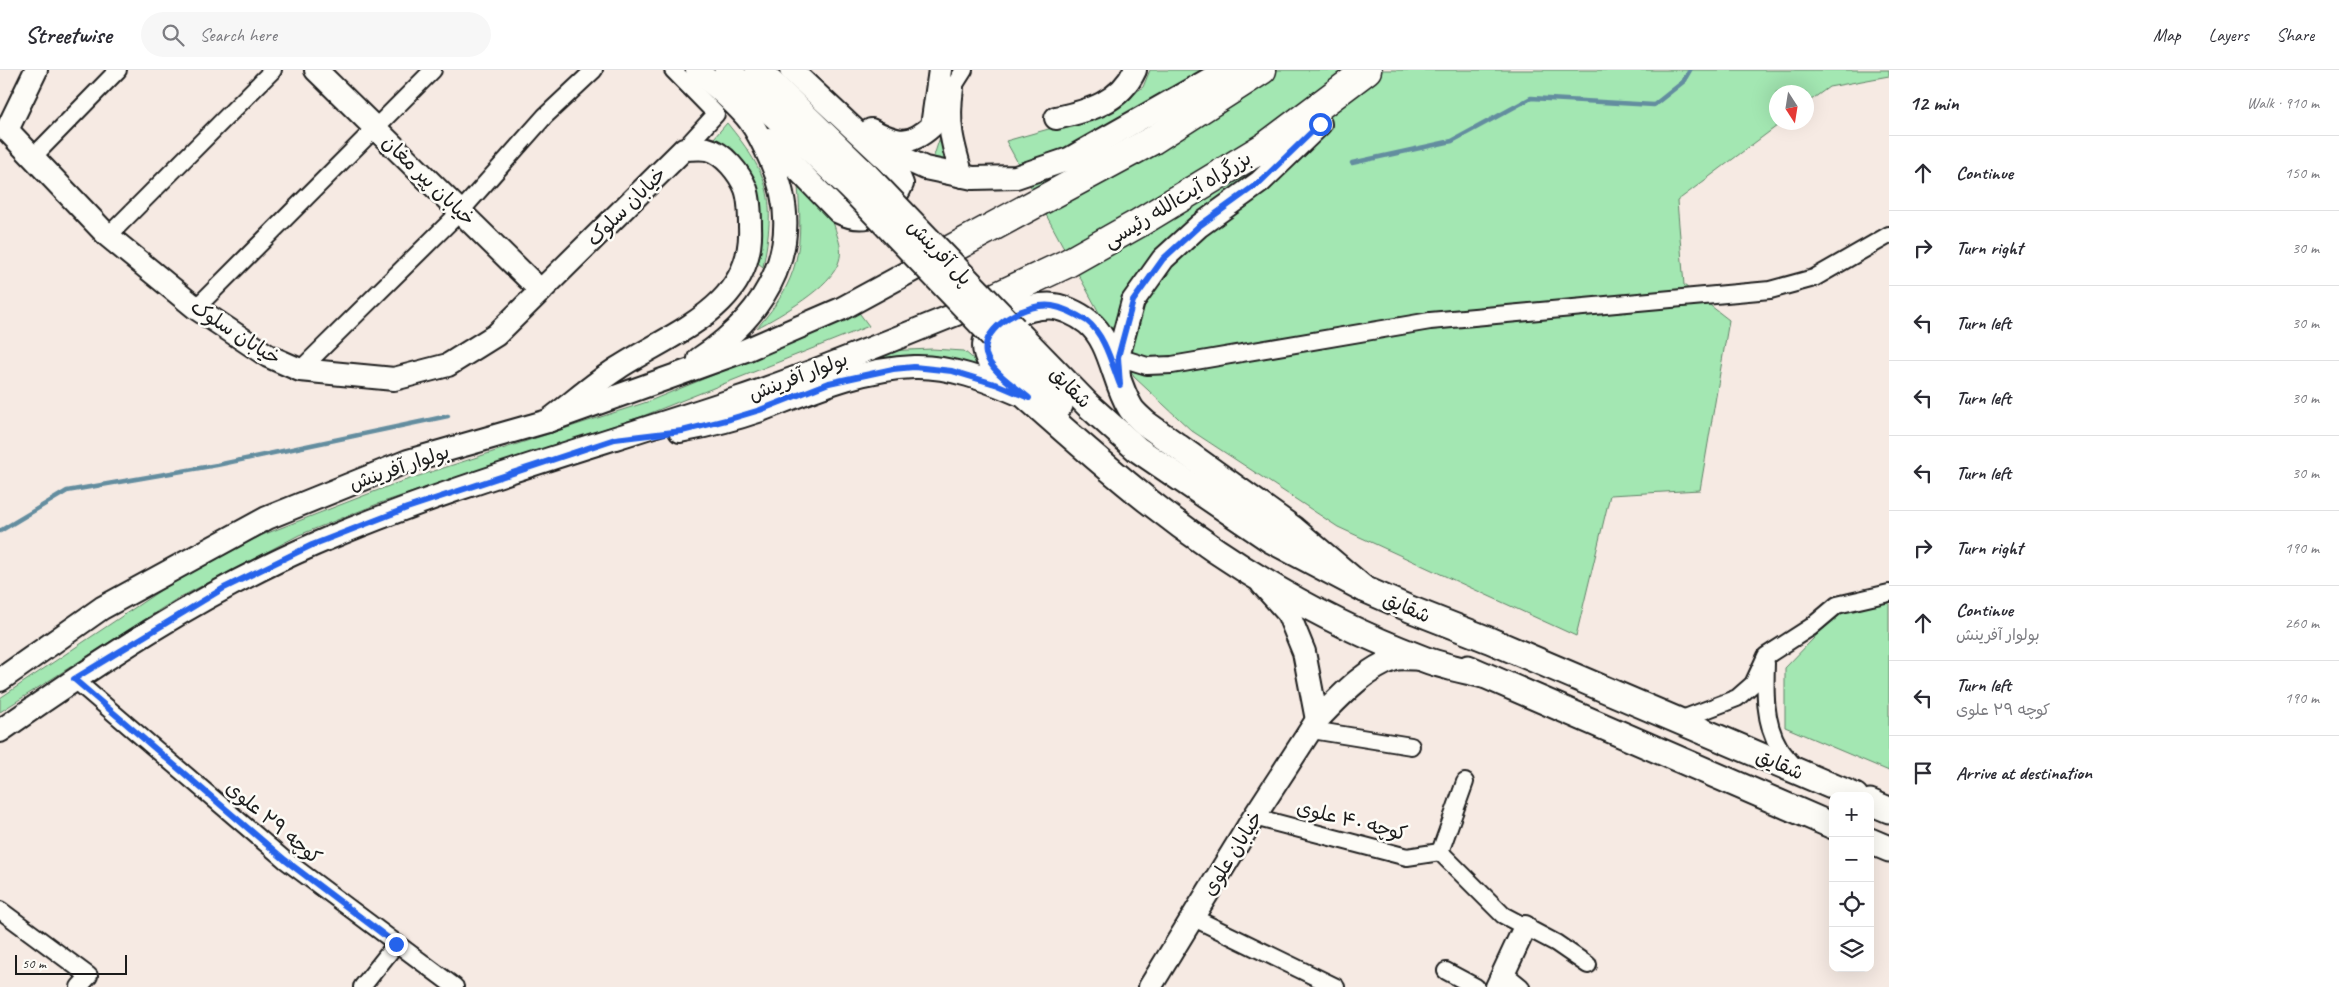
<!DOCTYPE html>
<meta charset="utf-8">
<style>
body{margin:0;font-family:Caveat,"Playpen Sans Arabic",sans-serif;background:#f7f7f7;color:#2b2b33}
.controls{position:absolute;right:15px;bottom:15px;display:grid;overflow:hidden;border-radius:10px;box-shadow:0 5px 20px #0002}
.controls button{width:45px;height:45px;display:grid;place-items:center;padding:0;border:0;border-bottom:1px solid #e1e1e2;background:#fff;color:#2b2b33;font:25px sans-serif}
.compass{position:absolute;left:1769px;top:15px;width:45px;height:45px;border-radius:50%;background:#fff;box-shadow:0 5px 20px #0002;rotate:168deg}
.scale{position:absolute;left:15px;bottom:12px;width:112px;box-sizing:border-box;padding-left:5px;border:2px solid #1c1c1c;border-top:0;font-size:14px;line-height:18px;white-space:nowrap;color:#1c1c1c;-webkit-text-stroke:4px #fdfcf7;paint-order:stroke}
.stop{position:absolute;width:15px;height:15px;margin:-11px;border:4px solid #2563eb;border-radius:50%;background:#fff}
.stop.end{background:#2563eb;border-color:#fff;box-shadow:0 1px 5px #0008}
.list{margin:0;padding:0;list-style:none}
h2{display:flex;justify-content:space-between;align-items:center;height:65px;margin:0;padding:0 20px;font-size:21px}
h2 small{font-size:16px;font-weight:400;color:#7c7c81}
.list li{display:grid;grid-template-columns:32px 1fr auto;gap:15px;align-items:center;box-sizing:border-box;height:75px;padding:0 20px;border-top:1px solid #e1e1e2}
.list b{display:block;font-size:19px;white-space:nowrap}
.list p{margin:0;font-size:16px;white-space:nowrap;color:#7c7c81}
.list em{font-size:16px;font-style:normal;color:#7c7c81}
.icon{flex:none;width:28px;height:28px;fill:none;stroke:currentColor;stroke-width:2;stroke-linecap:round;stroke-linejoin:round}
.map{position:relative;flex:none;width:1889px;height:917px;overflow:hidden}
header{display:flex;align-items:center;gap:30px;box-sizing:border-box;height:70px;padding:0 25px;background:#fff;border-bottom:1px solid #e1e1e2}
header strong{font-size:24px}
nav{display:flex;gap:28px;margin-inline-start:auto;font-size:18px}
.search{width:350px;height:45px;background:#f7f7f7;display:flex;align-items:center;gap:12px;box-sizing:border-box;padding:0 18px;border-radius:28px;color:#7c7c81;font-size:19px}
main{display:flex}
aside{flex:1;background:#fff}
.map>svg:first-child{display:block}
.green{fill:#a3e7b2;stroke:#608267}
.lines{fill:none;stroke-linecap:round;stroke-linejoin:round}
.stream{stroke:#648d9f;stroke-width:4.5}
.street-casing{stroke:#1c1c1c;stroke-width:20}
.secondary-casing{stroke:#1c1c1c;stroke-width:26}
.primary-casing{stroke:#1c1c1c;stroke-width:29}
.highway-casing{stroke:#1c1c1c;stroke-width:31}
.street{stroke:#fdfcf7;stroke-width:16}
.secondary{stroke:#fdfcf7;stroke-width:22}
.primary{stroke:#fdfcf7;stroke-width:25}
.highway{stroke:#fdfcf7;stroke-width:28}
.primary-bridge-casing{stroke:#1c1c1c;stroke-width:29;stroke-linecap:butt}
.primary-bridge{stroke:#fdfcf7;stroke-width:25}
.route{stroke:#2563eb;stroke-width:6}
.labels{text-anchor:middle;stroke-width:5;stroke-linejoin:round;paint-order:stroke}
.street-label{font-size:20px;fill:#1c1c1c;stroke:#fdfcf7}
</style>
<header>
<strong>Streetwise</strong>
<div class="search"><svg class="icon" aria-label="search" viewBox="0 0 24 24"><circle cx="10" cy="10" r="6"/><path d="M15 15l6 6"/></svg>Search here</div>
<nav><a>Map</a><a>Layers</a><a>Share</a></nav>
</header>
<main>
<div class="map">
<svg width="1889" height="917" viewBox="0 0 1889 917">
<rect width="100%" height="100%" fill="#f6eae3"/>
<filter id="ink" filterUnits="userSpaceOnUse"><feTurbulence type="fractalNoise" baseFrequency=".02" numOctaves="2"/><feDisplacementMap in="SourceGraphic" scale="10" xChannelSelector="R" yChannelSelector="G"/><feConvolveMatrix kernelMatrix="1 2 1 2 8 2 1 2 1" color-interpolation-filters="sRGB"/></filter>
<g filter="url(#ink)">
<g class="green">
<path d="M 1150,0 L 1889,0 L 1889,6 L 1829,17 L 1807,33 L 1806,22 L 1776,22 L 1776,52 L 1781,53 L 1677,131 L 1684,215 L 1729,250 L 1700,420 L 1610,425 L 1576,566 L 1338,457 L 1192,361 L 1134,307 L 1006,71 L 1109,42 L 1143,17 Z"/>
<path d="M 727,53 C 771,107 776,129 763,197 L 758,193 L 760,135 L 745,101 L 714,68 Z"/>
<path d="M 943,58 L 950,103 L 929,101 Z"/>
<path d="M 798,116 C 823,133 829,135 837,165 C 840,173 842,182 839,191 C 832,217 779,246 757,258 C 800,209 803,179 798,116 Z"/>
<path d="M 848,221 L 857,240 L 869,256 L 643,346 L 380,433 L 299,465 L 175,530 L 0,642 L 0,628 L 170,514 L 260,466 L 394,414 L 647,332 L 723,301 L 780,274 Z"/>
<path d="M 932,279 L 964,281 L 988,301 L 845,295 L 884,281 Z"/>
<path d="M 1889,532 L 1889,701 L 1785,657 L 1785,598 L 1840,541 Z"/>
</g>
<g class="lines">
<g class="stream">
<path d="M 1352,93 L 1452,71 L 1531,28 L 1654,35 L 1683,12 L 1690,0"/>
<path d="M 0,461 L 67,421 L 217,395 L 448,346"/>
</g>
<defs>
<g id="street">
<path d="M 673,0 L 716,44 L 684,79"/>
<path d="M 952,19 L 964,0"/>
<path d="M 33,87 L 118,0"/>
<path d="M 108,166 L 273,0"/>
<path d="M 196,238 L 433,0"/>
<path d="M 1118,287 L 1147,296 L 1172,295 L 1430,251 L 1770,220 L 1814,208 L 1889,165"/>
<path d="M 300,300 L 461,141 L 545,46 L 594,0"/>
<path d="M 1766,593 C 1765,620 1764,653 1779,677 C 1783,684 1790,691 1796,698"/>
<path d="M 74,609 L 285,790 L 455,917"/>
<path d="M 1677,651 L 1737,628 L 1753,614 L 1766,586 L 1811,557 L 1837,535 L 1889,523"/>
<path d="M 1312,660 L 1411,676"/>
<path d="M 1254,747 L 1407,787 L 1440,782"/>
<path d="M 1440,782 L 1503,845 L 1556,873 L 1588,895"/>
<path d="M 1440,782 L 1465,712"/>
<path d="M 0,840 L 89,906 L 79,917"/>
<path d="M 1192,847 L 1336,917"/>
<path d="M 1446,901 L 1476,917"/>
<path d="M 1505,904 L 1521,917"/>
<path d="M 362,917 L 396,874"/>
</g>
<g id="secondary">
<path d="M 36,0 L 7,60 L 108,166 L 196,238 L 268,286 L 300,300 L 394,309 L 448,295 L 496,265 L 684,79 C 691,79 700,78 707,79 C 724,83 740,104 746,119 C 750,130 750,145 750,157 C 754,237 673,262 618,298 C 593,314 571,334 548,351"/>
<path d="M 316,0 L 541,221"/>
<path d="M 697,0 C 714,16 735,32 749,50 C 758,62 765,77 771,91 C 808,173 769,242 699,289"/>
<path d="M 952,18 C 947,55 952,72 962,106"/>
<path d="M 1056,48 C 1088,41 1120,33 1135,0"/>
<path d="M 871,60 C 897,73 909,77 932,56 L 940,0"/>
<path d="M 768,69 L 839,142 C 867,156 890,142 902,114 L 897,102 L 889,92 L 791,0"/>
<path d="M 868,72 L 925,98 L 973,108 L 1016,107 L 1069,89 L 1226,0"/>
<path d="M 1119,309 L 1118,287 L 1133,231 L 1163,189 L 1199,156 L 1260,112 L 1320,54"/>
<path d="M 680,361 C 707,356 735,349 761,340 C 811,321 859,299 914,297 C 950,296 986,310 1019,324"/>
<path d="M 1262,514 L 1288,543 L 1304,582 L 1317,650 C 1340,627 1363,600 1395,589 C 1402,587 1414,589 1422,589"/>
<path d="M 0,610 L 102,538 L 267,448 L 408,391 L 548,351 L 746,280 L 841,239 L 933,189"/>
<path d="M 0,661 C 99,592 202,523 313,475 C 451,415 597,376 739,328 C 819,301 896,268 974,237"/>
<path d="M 1150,917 L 1254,747 L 1317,650"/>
<path d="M 1497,917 L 1525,857"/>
</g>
<g id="primary">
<path d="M 727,0 L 853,120"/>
<path d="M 758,0 L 867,106"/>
<path d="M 1014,259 L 1088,335 L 1137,379 L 1271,470 L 1364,519 L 1410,539 L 1489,570 L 1855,726"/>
<path d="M 998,271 L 1060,335"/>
<path d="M 1364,519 L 1293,459 L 1145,353 C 1140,348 1133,343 1130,337 C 1114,311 1112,271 1088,252 C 1078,244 1061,236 1049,236 C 1028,236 993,249 986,272 C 984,281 989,289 993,297 C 1044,342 1094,388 1147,430 C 1229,495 1323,551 1421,588 C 1441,596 1463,600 1483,605"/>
<path d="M 1468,598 L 1833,756"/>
<path d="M 1870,732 L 1889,740"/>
<path d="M 1870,771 L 1889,779"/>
</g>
<g id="highway">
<path d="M 933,189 L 1153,70 L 1262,0"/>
<path d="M 974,237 L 1066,194 L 1139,153 L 1266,76 L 1367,0"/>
</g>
</defs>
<use href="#street" class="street-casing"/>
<use href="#secondary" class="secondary-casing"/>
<use href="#primary" class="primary-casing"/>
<use href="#highway" class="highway-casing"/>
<use href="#street" class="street"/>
<use href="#secondary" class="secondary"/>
<use href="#primary" class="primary"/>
<use href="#highway" class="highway"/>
<defs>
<g id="primary-bridge">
<path d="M 867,106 L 1014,259"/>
<path d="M 853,120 L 998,271"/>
</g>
</defs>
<use href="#primary-bridge" class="primary-bridge-casing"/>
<use href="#primary-bridge" class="primary-bridge"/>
</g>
</g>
<g class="lines" filter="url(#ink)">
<path class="route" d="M 396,874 L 285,790 L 74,609 L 224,518 L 312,475 L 407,438 L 615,369 L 682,361 L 730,349 L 760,340 L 829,313 L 893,299 L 914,297 L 952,301 L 998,315 L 1029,328 C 1016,317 991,302 986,284 C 980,256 1029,232 1052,236 C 1064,238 1077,245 1087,251 C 1105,265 1112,295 1120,315 L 1118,287 L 1133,231 L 1163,189 L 1199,156 L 1260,112 L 1320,54"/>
</g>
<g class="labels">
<g class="street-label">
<text transform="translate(429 110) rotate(44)" y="7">خیابان پیر مغان</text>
<text transform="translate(1177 129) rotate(-31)" y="7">بزرگراه آیت‌الله رئیسی</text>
<text transform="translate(626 136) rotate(-45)" y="7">خیابان سلوک</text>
<text transform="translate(940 182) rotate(46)" y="7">پل آفرینش</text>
<text transform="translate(236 262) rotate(33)" y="7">خیابان سلوک</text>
<text transform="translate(798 306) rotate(-21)" y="7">بولوار آفرینش</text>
<text transform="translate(1071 317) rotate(45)" y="7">شقایق</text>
<text transform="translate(399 397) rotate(-19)" y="7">بولوار آفرینش</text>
<text transform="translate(1407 537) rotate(23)" y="7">شقایق</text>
<text transform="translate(1780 694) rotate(23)" y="7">شقایق</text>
<text transform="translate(1352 750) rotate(14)" y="7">کوچه ۴۰ علوی</text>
<text transform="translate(274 752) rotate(40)" y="7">کوچه ۲۹ علوی</text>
<text transform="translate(1232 783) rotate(-58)" y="7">خیابان علوی</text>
</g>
</g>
</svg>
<div class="controls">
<button>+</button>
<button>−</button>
<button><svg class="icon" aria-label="locate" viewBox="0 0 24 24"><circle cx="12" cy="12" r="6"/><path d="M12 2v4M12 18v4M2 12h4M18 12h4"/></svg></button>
<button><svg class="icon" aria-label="layers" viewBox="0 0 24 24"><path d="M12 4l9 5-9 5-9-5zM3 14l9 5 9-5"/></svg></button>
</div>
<svg class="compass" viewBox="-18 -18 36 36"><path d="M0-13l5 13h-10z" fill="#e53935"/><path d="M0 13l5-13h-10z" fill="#7c7c81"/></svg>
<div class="scale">50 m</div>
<div class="stop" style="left:1320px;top:54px"></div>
<div class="stop end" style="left:396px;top:874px"></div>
</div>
<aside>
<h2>12 min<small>Walk · 910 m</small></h2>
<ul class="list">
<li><svg class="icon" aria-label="ahead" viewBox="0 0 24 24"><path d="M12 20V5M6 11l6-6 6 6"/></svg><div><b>Continue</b></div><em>150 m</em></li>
<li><svg class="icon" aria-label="right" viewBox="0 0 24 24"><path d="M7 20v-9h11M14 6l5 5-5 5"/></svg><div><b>Turn right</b></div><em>30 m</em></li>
<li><svg class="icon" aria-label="left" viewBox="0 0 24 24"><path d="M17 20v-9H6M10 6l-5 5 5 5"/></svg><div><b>Turn left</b></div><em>30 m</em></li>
<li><svg class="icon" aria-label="left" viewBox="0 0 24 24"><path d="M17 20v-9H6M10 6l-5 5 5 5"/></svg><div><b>Turn left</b></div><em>30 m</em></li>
<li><svg class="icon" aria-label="left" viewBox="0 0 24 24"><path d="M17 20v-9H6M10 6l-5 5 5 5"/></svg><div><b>Turn left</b></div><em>30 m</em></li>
<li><svg class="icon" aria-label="right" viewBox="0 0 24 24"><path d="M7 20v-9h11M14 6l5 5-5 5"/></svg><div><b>Turn right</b></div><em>190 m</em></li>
<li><svg class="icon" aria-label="ahead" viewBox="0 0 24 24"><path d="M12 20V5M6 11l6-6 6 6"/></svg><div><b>Continue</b><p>بولوار آفرینش</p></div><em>260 m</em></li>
<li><svg class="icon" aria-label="left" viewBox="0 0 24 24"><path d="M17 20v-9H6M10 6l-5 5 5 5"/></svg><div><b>Turn left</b><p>کوچه ۲۹ علوی</p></div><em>190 m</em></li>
<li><svg class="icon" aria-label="arrive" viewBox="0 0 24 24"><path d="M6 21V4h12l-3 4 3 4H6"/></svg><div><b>Arrive at destination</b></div></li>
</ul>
</aside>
</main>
